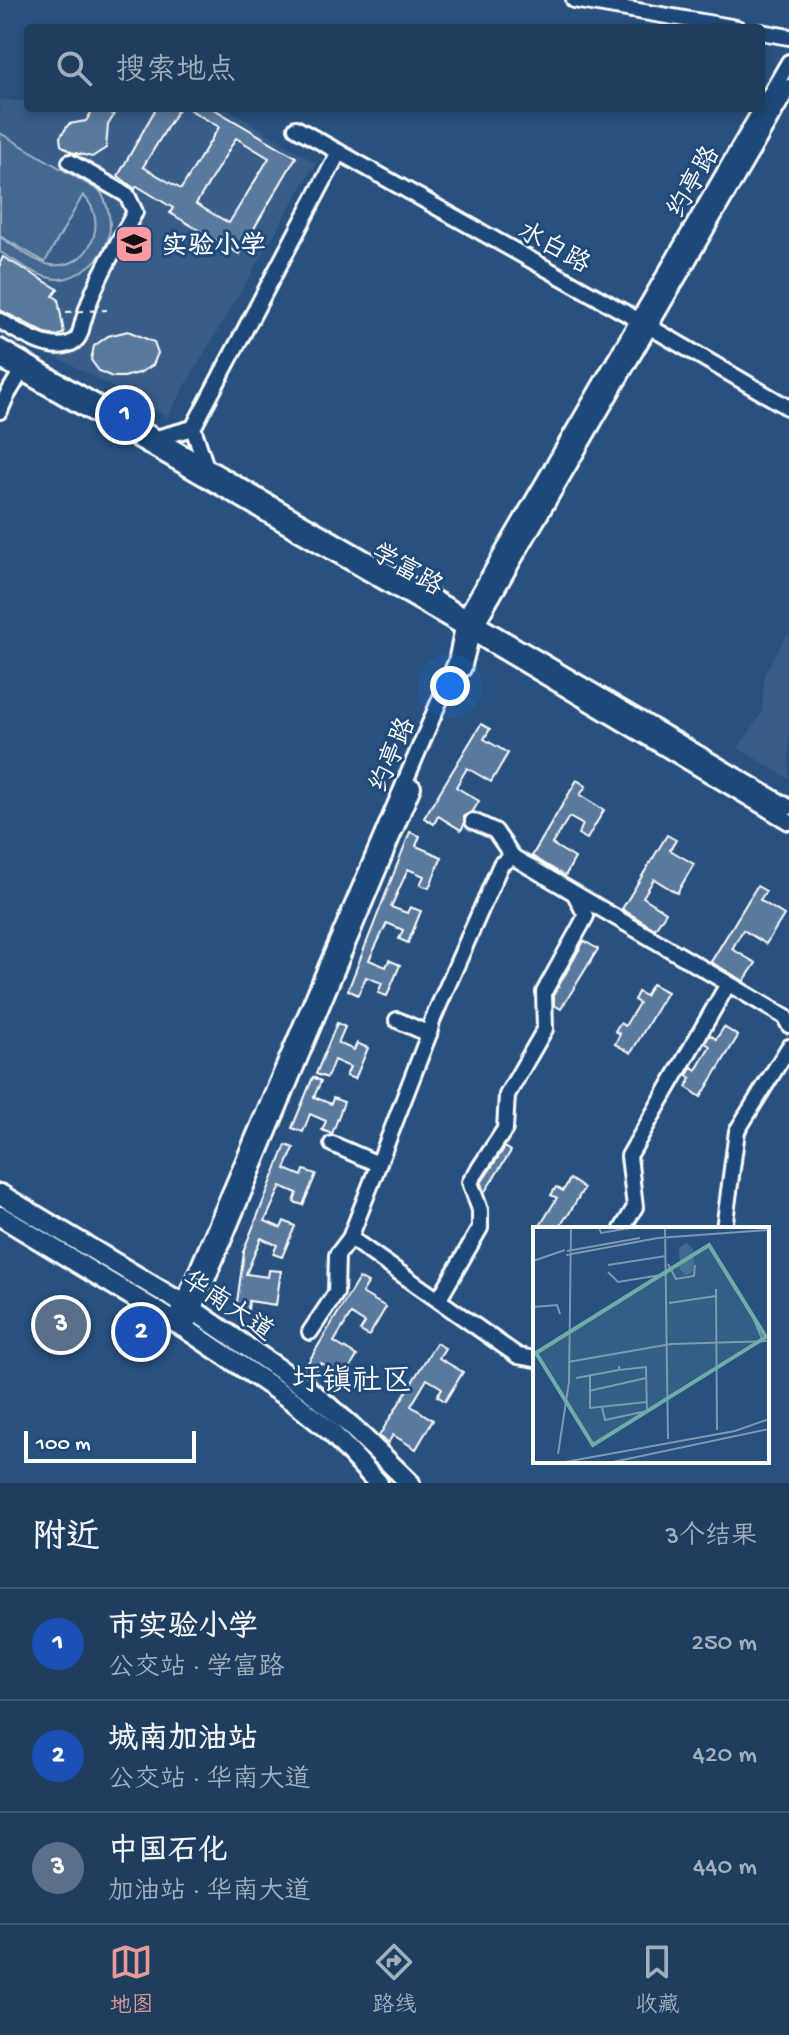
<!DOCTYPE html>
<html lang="zh">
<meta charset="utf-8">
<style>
body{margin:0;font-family:"Gochi Hand","LXGW WenKai TC",sans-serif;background:#2b4868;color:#f1f3f6}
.scale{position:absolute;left:24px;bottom:20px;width:172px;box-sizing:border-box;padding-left:8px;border:4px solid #fff;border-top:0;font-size:22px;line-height:28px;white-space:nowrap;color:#fff;-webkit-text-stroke:6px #1f4a7a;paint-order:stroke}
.you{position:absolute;left:450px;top:686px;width:28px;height:28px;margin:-20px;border:6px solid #fff;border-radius:50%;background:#1a73e8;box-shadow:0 0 0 12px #1a73e833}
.badge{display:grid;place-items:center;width:52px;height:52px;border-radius:50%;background:#e69b98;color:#fff;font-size:26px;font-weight:700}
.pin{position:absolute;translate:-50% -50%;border:4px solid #fff;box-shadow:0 2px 8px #0006}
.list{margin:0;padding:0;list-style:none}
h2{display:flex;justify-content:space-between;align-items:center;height:104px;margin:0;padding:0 32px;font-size:34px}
h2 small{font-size:26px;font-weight:400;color:#a1aebd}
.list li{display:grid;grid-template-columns:52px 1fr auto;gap:24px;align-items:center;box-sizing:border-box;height:112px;padding:0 32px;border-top:2px solid #3c5674}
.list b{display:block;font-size:30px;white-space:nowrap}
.list p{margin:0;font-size:26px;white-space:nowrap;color:#a1aebd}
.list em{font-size:26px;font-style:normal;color:#a1aebd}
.icon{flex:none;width:44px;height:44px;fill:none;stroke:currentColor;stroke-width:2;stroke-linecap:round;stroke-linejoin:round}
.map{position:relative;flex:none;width:789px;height:1483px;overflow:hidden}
.search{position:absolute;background:#1e3d5f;box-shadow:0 4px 12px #0003;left:24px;right:24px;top:24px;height:88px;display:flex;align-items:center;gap:20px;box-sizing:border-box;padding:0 28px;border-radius:8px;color:#a1aebd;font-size:30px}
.sheet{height:440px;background:#1e3d5f}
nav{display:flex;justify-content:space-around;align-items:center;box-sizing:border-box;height:112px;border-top:2px solid #3c5674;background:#1e3d5f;font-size:22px;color:#a1aebd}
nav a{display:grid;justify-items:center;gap:4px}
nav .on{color:#e69b98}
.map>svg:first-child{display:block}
.built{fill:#375d88}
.green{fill:#446890;stroke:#a2b4c8;stroke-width:2}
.building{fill:#5a7a9d;stroke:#fff;stroke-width:2;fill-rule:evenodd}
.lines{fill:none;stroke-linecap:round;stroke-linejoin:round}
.minor-casing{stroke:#fff;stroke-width:20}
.major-casing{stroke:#fff;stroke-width:24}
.minor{stroke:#1f4a7a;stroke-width:14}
.major{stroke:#1f4a7a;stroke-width:18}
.path-bridge{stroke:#fff;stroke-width:2;stroke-dasharray:6 6;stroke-linecap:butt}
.labels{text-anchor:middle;stroke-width:6;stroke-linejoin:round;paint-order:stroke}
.street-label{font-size:26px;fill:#fff;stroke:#1f4a7a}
.poi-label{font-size:26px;font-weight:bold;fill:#fff;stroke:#1f4a7a;text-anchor:start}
.quarter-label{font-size:30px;fill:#fff;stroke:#1f4a7a}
.inset-road{fill:none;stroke:#7e97b2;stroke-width:2}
.view{fill:#6fada8;fill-opacity:0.15;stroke:#6fada8;stroke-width:4}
.inset-edge{fill:none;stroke:#fff;stroke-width:4}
</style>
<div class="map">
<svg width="789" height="1483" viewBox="0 0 789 1483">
<rect width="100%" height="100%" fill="#28517f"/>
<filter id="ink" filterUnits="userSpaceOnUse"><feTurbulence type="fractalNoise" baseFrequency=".0125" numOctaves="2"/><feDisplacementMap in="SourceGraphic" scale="16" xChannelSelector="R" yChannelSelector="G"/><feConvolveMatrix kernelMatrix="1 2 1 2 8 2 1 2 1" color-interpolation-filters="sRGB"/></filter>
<g filter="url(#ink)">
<g class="built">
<path d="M 0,99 L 28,102 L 28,108 L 226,108 L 316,163 L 167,417 L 0,326 Z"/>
<path d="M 789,631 L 789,779 L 738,748 L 762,713 L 764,674 Z"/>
</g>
<path class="green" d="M 0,133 L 101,192 C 116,221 113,251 85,269 C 76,275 67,280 56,279 C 36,277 17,262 0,252 L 0,237 C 13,245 36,263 51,265 C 90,270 110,221 83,195 L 45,262 L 0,236 Z"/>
<g class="building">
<path d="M 94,108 L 102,108 L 114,115 L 108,125 L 106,148 L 92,157 L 71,152 L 61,145 L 60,137 L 69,124 L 86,121 Z"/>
<path d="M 156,108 L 179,108 L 143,167 L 181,189 L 219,127 L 187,108 L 212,108 L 296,157 L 239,254 L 170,213 L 173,208 L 137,186 L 135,189 L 118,176 ZM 236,138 L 269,158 L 229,223 L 196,204 Z"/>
<path d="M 3,257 L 58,289 L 53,296 L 58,299 L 64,333 L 58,336 L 45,333 L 0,310 L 0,263 Z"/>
<path d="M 128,331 L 154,342 L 158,353 L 153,365 L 139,373 L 124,377 L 112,377 L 99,371 L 91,360 L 94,346 L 108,336 Z"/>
<path d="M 481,724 L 490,729 L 484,739 L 508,753 L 491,782 L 467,768 L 456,787 L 479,801 L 473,811 L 464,816 L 464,825 L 461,830 L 438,816 L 434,824 L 424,818 Z"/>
<path d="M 577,780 L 586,786 L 580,795 L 604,810 L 587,839 L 578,834 L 583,825 L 569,817 L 552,844 L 575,858 L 565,876 L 532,856 Z"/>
<path d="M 410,832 L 420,836 L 416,846 L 442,857 L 429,888 L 420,885 L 424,876 L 408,869 L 391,907 L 407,913 L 410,907 L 421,911 L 408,943 L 399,939 L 403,930 L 387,923 L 369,960 L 386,967 L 389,960 L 400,965 L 387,996 L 378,993 L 382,983 L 366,977 L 358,995 L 348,990 Z"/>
<path d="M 667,835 L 676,840 L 670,850 L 694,864 L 677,893 L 654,879 L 643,897 L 666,912 L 655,929 L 622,909 Z"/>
<path d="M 757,886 L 766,891 L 760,900 L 784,915 L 766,944 L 743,930 L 732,949 L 756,963 L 744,981 L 711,962 Z"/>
<path d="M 584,941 L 598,949 L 561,1009 L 554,1005 L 554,994 Z"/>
<path d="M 652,984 L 667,992 L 631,1053 L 615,1044 L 620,1034 L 615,1031 L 620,1023 L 625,1026 L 639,1003 L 634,1000 L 638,992 L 645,996 Z"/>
<path d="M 337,1023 L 345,1027 L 338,1043 L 354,1050 L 357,1043 L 368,1048 L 355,1079 L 346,1076 L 350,1067 L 334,1060 L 327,1078 L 316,1074 Z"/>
<path d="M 724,1027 L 738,1036 L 701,1097 L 686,1087 L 691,1078 L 687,1075 L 692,1067 L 696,1070 L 710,1046 L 705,1043 L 710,1035 L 716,1039 Z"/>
<path d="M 313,1077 L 321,1081 L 314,1097 L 331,1104 L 333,1098 L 344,1102 L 332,1134 L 322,1130 L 326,1121 L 310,1114 L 303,1132 L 292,1128 Z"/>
<path d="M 286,1145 L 294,1148 L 285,1169 L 302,1176 L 304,1170 L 316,1174 L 303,1205 L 294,1202 L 297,1193 L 281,1186 L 265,1221 L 281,1228 L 284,1221 L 295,1226 L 282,1257 L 273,1254 L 277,1245 L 261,1238 L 246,1274 L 268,1277 L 269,1270 L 281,1271 L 276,1305 L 249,1301 L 248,1310 L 236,1309 L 244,1252 L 243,1252 Z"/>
<path d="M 505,1147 L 511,1151 L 484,1193 L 481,1183 Z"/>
<path d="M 570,1179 L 584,1188 L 567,1217 L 566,1217 L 558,1229 L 538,1229 L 557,1198 L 551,1195 L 556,1187 L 563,1191 Z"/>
<path d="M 359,1278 L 368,1283 L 362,1293 L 386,1307 L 369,1336 L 360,1331 L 365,1323 L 351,1314 L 334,1342 L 357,1356 L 340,1385 L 331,1380 L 336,1372 L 321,1363 L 313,1378 L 303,1371 Z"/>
<path d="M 436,1343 L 445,1348 L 439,1358 L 463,1372 L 445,1401 L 437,1396 L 442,1388 L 427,1379 L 411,1406 L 433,1420 L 416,1449 L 393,1435 L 388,1443 L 379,1436 Z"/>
</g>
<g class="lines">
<defs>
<g id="minor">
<path d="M 574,0 L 737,28"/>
<path d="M 761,32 L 789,37"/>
<path d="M 296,128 L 638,320 L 789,408"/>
<path d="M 0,321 C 18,331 47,352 69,344 C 82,339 80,330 84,319 C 94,281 117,246 135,212 L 127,195 L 70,162"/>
<path d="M 0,347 L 477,623 L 789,807"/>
<path d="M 0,360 L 462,627 L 789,822"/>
<path d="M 0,411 L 6,397 L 21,372"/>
<path d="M 156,438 L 193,428"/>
<path d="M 206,467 L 193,428 L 339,152"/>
<path d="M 463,669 L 472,633 L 477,623 L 789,87"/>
<path d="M 473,821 L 495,831 L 513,857"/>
<path d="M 397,1020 L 429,1034 L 432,1021 L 501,864 L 513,857 L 785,1017 L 789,1025"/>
<path d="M 332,1144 L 378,1164"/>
<path d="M 622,1229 L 635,1207 L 629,1156 L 728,984"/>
<path d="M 724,1229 L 737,1131 L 789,1047"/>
<path d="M 350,1238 L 518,1356 L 535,1359"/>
<path d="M 439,1299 L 480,1228 L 480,1210 L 470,1182 L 505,1129 L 507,1095 L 545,1029 L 544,992 L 586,916 L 575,894"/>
<path d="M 191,1318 L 413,787"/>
<path d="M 175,1322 L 456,662 L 465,617 L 789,62"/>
<path d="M 310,1332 L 336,1293 L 337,1255 L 350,1238 L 429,1034"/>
</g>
<g id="major">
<path d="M 0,1194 L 195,1311 L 308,1389 L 349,1424 L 410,1483"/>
<path d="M 0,1216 L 186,1329 L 294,1402 L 331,1432 L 378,1483"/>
</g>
</defs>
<use href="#minor" class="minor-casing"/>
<use href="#major" class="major-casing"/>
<use href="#minor" class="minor"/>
<use href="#major" class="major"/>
<path class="path-bridge" d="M 66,312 L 107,310"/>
</g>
</g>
<defs>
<symbol id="school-square" viewBox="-11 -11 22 22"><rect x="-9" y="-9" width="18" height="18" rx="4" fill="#ff9aa2" stroke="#1f4a7a"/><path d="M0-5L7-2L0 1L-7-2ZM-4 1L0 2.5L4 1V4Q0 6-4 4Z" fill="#111"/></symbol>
</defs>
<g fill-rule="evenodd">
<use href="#school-square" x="112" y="222" width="44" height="44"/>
</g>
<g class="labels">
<g class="street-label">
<text transform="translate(692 181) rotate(-60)" y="9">约亭路</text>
<text transform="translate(555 246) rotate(29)" y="9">水白路</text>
<text transform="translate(408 568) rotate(30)" y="9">学富路</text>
<text transform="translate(391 754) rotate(-67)" y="9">约亭路</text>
<text transform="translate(229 1304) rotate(34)" y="9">华南大道</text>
</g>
<g class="poi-label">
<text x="162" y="253">实验小学</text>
</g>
<g class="quarter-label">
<text x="352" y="1389">圩镇社区</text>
</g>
</g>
<g transform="translate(533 1227)">
<rect width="236" height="236" fill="#28517f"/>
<path d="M 153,16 L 160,22 L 161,44 L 153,48 L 147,43 L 146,21 Z" fill="#446890"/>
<path class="inset-road" d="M 66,1 L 68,6 L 97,1M 132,1 L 135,212M 34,24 L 107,11M 33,28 L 125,11 L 236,3M 0,34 L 32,23M 135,37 L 143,52 L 161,49 L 162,38M 75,38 L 133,29M 75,45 L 85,55 L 134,47M 183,62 L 184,203M 136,76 L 183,69M 0,80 L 24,78 L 27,87M 216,81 L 230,114M 35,135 L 138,117 L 236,114M 57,149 L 57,181 L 114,175M 43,151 L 86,143M 56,164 L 113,151M 69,180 L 72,193 L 114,184 L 113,140 L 86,143 L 86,139M 25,227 L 36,155 L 38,1M 32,235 L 202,204 L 236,192M 80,235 L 236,202"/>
<path class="view" d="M 176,18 L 233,110 L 60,218 L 3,126 Z"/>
<rect width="236" height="236" class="inset-edge"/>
</g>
</svg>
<div class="scale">100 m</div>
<div class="you"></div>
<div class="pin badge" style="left:125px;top:415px;background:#1a4fb4">1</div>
<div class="pin badge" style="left:141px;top:1332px;background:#1a4fb4">2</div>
<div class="pin badge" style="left:61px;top:1325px;background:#5c6f8a">3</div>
<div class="search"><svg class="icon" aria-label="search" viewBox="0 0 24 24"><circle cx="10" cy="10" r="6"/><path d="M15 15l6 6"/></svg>搜索地点</div>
</div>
<section class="sheet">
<h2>附近<small>3个结果</small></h2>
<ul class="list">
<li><span class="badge" style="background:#1a4fb4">1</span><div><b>市实验小学</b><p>公交站 · 学富路</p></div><em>250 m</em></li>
<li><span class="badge" style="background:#1a4fb4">2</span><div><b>城南加油站</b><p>公交站 · 华南大道</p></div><em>420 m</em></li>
<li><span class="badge" style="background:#5c6f8a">3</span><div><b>中国石化</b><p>加油站 · 华南大道</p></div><em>440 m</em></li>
</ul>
</section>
<nav>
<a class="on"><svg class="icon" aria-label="map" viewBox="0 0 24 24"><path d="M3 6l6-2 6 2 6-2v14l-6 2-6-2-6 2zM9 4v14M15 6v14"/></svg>地图</a>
<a><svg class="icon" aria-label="directions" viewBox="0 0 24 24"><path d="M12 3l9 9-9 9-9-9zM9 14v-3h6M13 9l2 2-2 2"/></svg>路线</a>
<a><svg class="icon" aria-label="saved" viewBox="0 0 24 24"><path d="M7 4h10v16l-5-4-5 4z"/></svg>收藏</a>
</nav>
